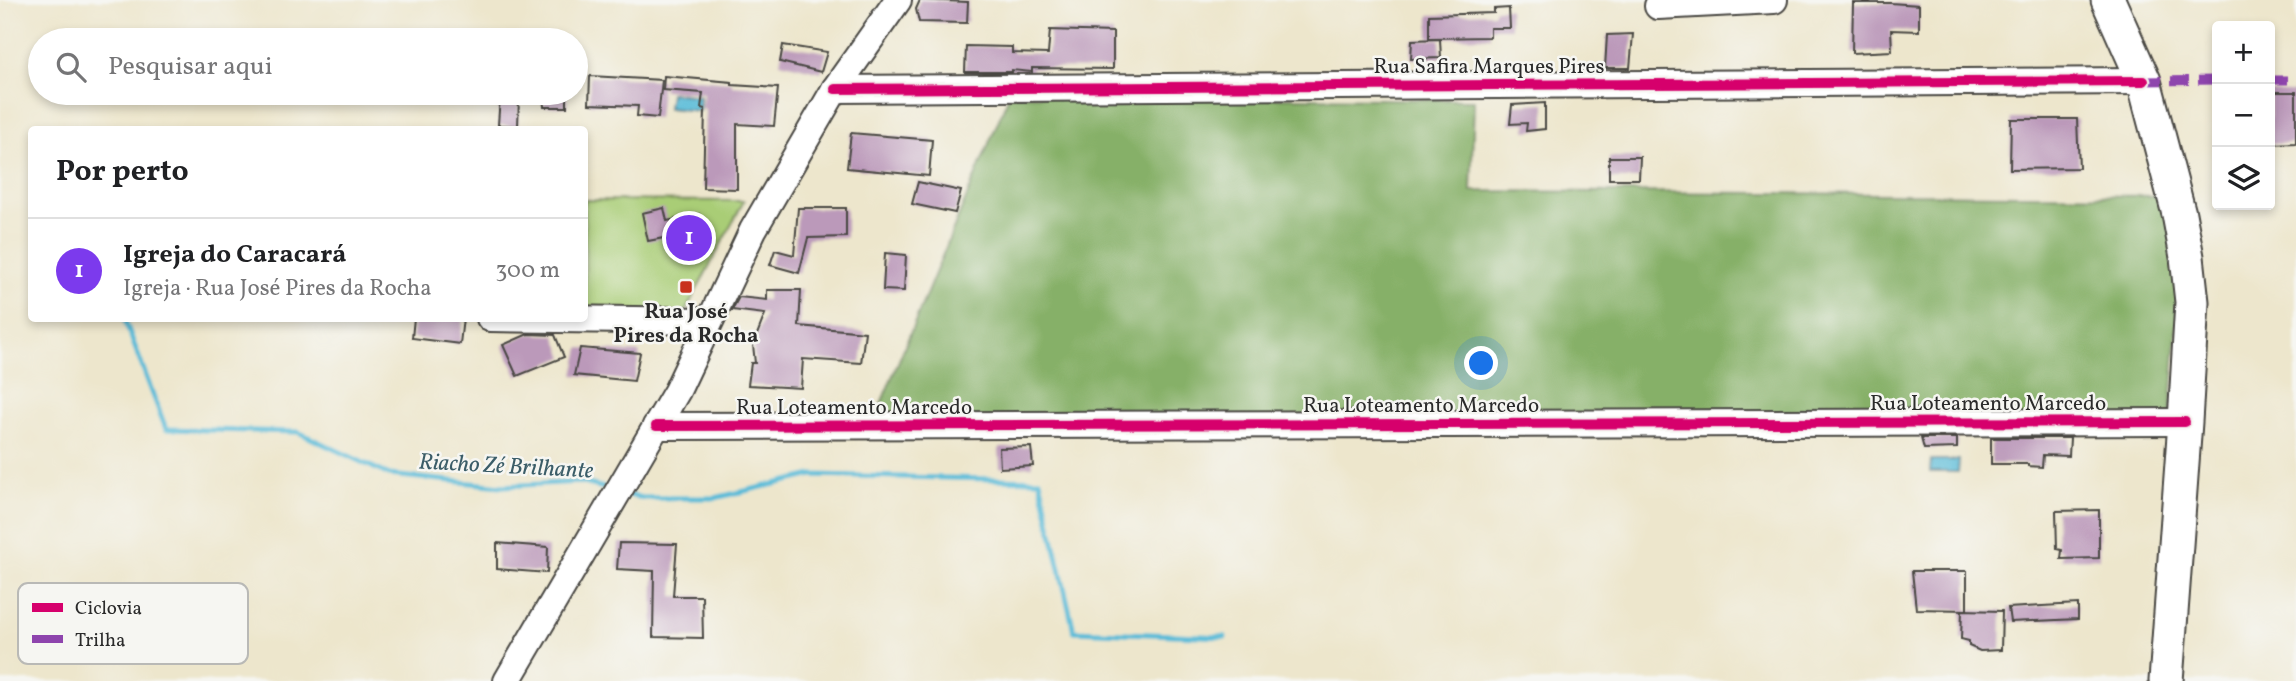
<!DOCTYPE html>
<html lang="pt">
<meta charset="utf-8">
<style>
body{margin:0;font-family:Vollkorn,serif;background:#f2f2f2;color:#202124}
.controls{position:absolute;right:21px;top:21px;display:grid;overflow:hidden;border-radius:7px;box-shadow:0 4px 10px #0003}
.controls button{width:63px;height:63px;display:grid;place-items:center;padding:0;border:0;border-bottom:2px solid #e0e0e0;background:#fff;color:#202124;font:35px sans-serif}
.you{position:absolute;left:1482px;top:364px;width:24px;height:24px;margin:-18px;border:5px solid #fff;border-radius:50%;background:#1a73e8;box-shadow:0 0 0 10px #1a73e833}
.badge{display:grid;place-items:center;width:46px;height:46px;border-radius:50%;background:#7c3aed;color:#fff;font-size:23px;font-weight:700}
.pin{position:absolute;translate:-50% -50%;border:4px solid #fff;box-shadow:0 2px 7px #0006}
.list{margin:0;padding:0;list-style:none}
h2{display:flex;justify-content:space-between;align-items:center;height:91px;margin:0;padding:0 28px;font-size:30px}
h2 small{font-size:23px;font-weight:400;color:#757577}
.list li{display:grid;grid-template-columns:46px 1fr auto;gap:21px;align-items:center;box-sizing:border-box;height:105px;padding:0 28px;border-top:2px solid #e0e0e0}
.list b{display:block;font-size:26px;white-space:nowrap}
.list p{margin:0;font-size:23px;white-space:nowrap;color:#757577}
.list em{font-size:23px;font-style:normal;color:#757577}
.icon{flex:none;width:38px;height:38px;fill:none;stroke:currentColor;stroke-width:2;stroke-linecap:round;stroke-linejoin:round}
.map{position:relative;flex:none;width:2296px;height:681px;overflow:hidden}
.search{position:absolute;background:#fff;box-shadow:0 4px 10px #0003;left:28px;top:28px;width:560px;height:77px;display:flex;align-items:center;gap:18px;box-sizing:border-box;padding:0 24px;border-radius:38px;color:#757577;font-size:26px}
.panel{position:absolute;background:#fff;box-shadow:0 4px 10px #0003;left:28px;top:126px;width:560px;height:196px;border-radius:7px}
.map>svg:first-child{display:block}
.green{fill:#a9cd76;stroke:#6a7c50;stroke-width:2}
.forest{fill:#86b067;stroke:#586e49;stroke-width:2}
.water{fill:#59bbd8;stroke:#427382;stroke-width:2}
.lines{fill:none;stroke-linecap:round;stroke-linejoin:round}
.stream{stroke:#59bbd8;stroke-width:5}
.building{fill:#bb99ba}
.minor-casing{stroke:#484743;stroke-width:30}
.major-casing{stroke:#484743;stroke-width:37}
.minor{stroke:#fff;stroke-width:26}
.major{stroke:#fff;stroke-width:33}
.quiet{stroke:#8e44ad;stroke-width:9;stroke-dasharray:18 9;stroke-linecap:butt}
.cycleway-casing{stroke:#f6f6f2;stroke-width:15}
.cycleway{stroke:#d6006c;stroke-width:10}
.poi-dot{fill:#c8321e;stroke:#f6f6f2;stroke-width:2.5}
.labels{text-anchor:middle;stroke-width:5;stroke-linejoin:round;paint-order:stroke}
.street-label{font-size:21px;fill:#2b2b2b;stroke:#f6f6f2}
.poi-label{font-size:21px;font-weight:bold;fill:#2b2b2b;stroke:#f6f6f2}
.water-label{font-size:23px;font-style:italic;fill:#3b5d68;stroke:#f6f6f2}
.key{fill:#f6f6f2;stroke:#b9b9b6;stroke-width:2}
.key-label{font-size:19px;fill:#2b2b2b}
</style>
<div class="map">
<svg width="2296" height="681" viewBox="0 0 2296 681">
<rect width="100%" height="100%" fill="#f6f6f2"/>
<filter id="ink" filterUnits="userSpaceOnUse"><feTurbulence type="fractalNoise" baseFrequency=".0143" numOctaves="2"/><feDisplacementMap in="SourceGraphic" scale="14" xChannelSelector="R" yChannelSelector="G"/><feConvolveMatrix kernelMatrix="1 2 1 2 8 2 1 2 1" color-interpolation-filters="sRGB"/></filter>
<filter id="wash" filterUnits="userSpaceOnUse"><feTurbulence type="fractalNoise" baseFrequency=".00686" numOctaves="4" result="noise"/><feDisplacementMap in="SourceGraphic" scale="28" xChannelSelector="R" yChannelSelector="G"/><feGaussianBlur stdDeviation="1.57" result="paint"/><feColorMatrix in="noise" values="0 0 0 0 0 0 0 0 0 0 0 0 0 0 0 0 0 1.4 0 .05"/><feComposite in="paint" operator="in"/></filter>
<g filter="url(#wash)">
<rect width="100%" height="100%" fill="#ede6cc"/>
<path class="green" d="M 585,200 L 744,201 L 685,312 L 585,311 Z"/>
<path class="forest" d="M 1009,95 L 1474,100 L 1471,191 L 2165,196 L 2179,298 L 2170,417 L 873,423 Z"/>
<g class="water">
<path d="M 670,93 L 700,96 L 699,111 L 668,108 Z"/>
<path d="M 1931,460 L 1959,460 L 1958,472 L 1930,472 Z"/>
</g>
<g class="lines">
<g class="stream">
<path d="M 124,318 L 166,429 L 298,432 L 389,475 L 502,486 L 580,482 L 612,490"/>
<path d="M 625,494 L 642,498 L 715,498 L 813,475 L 1040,480 L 1074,631 L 1225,637"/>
</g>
</g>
<g id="blocks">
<g class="building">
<path d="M 920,0 L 968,2 L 967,23 L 919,22 L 916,9 Z"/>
<path d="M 1853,3 L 1890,3 L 1919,5 L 1919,31 L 1891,30 L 1892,51 L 1852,53 Z"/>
<path d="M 1509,8 L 1510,28 L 1490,28 L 1490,37 L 1429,38 L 1429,15 L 1494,13 L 1494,9 Z"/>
<path d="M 1050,30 L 1113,32 L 1113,69 L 1032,68 L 1032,72 L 1012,70 L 1012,72 L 965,72 L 966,46 L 1012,47 L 1012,53 L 1048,54 Z"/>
<path d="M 1633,34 L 1630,68 L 1605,68 L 1607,35 Z"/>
<path d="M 1440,39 L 1441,58 L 1411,59 L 1412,40 Z"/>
<path d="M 783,45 L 827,52 L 821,72 L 780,62 Z"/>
<path d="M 590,76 L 662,80 L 658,118 L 637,116 L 638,106 L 589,104 Z"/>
<path d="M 664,76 L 732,82 L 732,85 L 778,88 L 774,126 L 737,124 L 737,189 L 703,188 L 705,109 L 701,108 L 703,93 L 663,90 Z"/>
<path d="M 2270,92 L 2296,92 L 2296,143 L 2270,144 Z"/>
<path d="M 543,93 L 567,93 L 567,107 L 544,107 Z"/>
<path d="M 500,96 L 519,97 L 518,126 L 498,125 Z"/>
<path d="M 1545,103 L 1545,129 L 1526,131 L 1527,123 L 1510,124 L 1512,105 Z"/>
<path d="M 2011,119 L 2077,119 L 2079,168 L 2010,169 Z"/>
<path d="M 851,133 L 932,140 L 929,176 L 847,168 Z"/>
<path d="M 1609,157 L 1640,157 L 1639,179 L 1609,179 Z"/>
<path d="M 918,182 L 961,191 L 955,213 L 912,204 Z"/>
<path d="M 664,208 L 667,221 L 699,214 L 708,256 L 680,262 L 674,236 L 648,241 L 642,213 Z"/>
<path d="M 798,208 L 846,208 L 846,237 L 808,238 L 799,273 L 770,265 L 775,250 L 794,255 Z"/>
<path d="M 885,253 L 906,255 L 904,291 L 883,290 Z"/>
<path d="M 767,290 L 801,290 L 799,326 L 865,332 L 861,363 L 803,359 L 801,388 L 748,385 L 751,363 L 755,363 L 753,345 L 765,314 L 732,310 L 739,297 L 767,300 Z"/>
<path d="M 414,318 L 463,318 L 460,344 L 412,338 Z"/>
<path d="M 528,334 L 555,335 L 564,357 L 517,376 L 503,345 Z"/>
<path d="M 580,348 L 640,353 L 634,381 L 574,375 Z"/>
<path d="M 1921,438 L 1957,438 L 1957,448 L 1924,449 Z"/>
<path d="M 1991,438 L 2070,438 L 2069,456 L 2043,455 L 2042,467 L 2028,466 L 2028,464 L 1991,464 Z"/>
<path d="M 1031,447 L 1033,466 L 1000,468 L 999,448 Z"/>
<path d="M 2099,510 L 2099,558 L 2061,559 L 2062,550 L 2057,549 L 2056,511 Z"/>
<path d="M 497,543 L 548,547 L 547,573 L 497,569 Z"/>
<path d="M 619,543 L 677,544 L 673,596 L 702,596 L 703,638 L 653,637 L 654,571 L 617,569 Z"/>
<path d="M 1912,571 L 1967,571 L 1967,610 L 1916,609 Z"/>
<path d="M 2078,604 L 2078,619 L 2010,622 L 2008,608 Z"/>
<path d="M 1962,610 L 2002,611 L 2001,650 L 1980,651 L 1969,646 L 1969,641 L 1961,639 Z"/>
</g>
</g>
</g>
<g filter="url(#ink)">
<use href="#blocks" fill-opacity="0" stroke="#484743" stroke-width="2"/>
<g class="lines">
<defs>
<g id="minor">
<path d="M 1658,6 L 1774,0"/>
<path d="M 835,89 L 2144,81"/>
<path d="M 490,318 L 709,321"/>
<path d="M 656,426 L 2185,422"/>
<path d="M 507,681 L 677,391 L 753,230 L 835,89 L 898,0"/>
</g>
<path id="major" d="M 2108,0 L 2144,81 L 2179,214 L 2187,257 L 2192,302 L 2185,422 L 2166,681"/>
</defs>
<use href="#minor" class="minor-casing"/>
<use href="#major" class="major-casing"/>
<use href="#minor" class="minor"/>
<use href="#major" class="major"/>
<g class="quiet">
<path d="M 2270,80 L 2296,80"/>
<path d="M 2144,81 L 2217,80"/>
</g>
<defs>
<g id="cycleway">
<path d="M 835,89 L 2144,81"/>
<path d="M 656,426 L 2185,422"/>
</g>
</defs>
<use href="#cycleway" class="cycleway-casing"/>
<use href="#cycleway" class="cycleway"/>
</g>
</g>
<rect class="poi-dot" x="679" y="280" width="14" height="14" rx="3.5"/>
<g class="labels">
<g class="street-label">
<text x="1489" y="73">Rua Safira Marques Pires</text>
<text x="1988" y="410">Rua Loteamento Marcedo</text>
<text x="1421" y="412">Rua Loteamento Marcedo</text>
<text x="854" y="414">Rua Loteamento Marcedo</text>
</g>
<g class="poi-label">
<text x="686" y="318">Rua José<tspan x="686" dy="24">Pires da Rocha</tspan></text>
</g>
<g class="water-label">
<text transform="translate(506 465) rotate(3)" y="8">Riacho Zé Brilhante</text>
</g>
</g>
<rect x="18" y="583" width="230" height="81" rx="10" class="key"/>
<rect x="32" y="603" width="31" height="9" fill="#d6006c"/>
<rect x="32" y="635" width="31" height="8" fill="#8e44ad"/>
<g class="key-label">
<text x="75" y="614">Ciclovia</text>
<text x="75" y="646">Trilha</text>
</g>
</svg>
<div class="controls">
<button>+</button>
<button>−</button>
<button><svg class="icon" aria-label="layers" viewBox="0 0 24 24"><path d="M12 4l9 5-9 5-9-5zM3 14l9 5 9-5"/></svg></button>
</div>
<div class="you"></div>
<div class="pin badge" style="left:689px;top:238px">1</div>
<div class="search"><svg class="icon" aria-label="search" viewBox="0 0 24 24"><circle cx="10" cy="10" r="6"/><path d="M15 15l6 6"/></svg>Pesquisar aqui</div>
<section class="panel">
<h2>Por perto<small></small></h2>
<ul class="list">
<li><span class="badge">1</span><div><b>Igreja do Caracará</b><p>Igreja · Rua José Pires da Rocha</p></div><em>300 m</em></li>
</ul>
</section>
</div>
